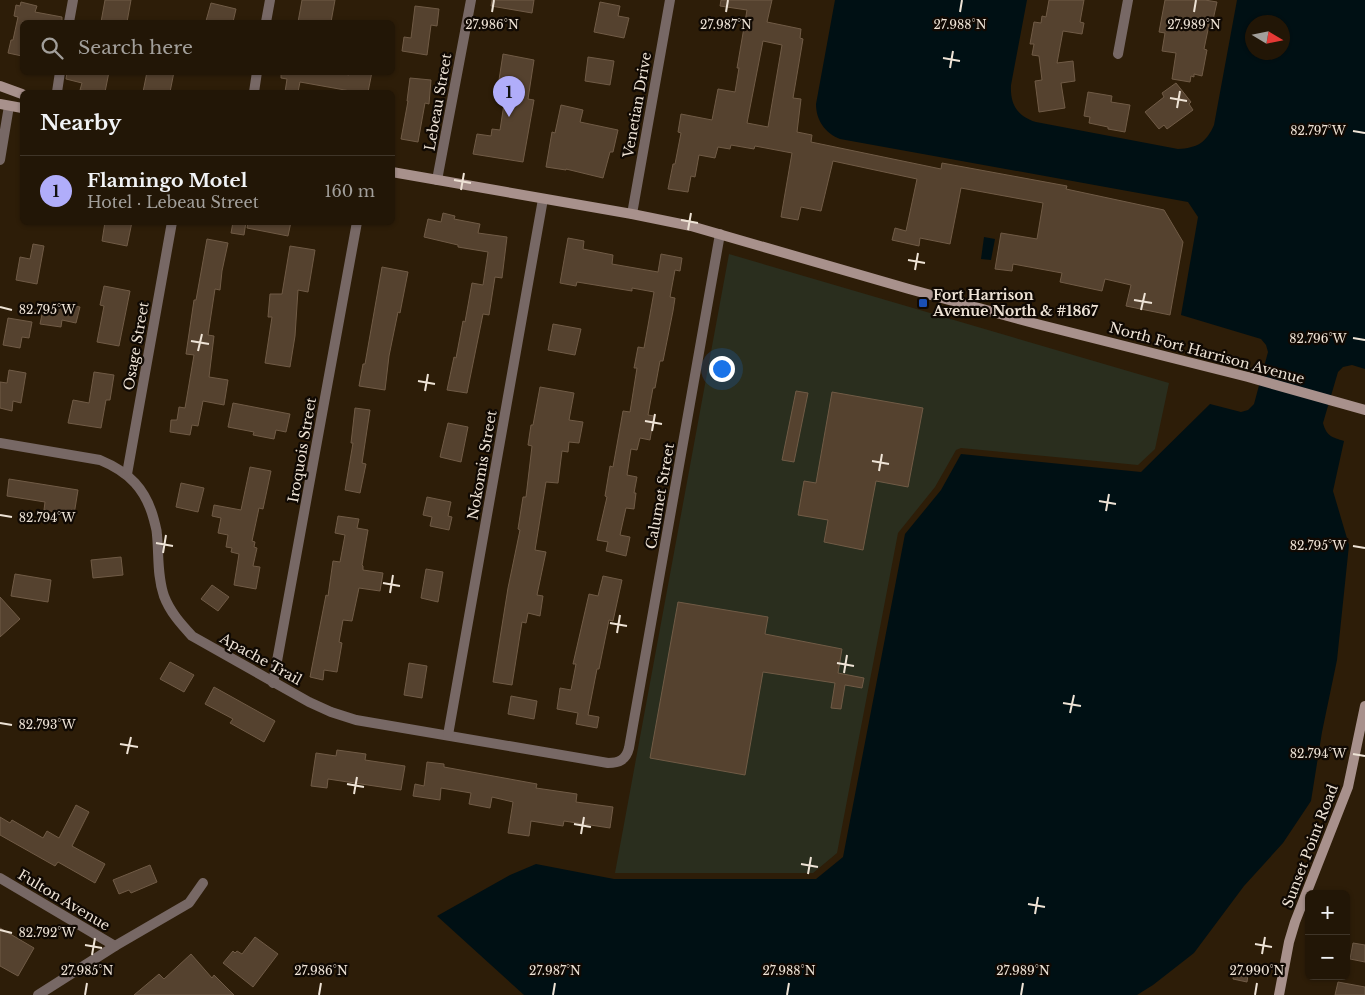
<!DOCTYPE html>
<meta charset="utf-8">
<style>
body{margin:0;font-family:"Libre Baskerville",serif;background:#2e2314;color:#f1f3f6}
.controls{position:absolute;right:15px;bottom:15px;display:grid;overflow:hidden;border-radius:8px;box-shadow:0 1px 4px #0004}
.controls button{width:45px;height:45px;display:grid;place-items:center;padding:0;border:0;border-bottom:1px solid #3f3528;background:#221606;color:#f1f3f6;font:25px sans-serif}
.compass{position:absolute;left:1245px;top:15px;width:45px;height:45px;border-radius:50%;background:#221606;box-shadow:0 1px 4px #0004;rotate:100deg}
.you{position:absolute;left:721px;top:368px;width:18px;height:18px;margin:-12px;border:4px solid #fff;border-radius:50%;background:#1a73e8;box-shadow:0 0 0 8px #1a73e833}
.badge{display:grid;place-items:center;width:32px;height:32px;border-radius:50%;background:#b0adfa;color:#111;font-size:16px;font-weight:700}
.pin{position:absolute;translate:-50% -41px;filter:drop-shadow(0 1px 2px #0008)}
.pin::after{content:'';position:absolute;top:26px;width:18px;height:15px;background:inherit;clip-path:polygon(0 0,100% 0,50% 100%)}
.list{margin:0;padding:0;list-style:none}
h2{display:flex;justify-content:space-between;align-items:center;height:65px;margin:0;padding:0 20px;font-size:21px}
h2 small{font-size:16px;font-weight:400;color:#a29f9b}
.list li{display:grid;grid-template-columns:32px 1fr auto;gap:15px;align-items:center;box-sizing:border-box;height:70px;padding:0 20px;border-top:1px solid #3f3528}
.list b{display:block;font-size:19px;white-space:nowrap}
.list p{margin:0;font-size:16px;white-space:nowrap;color:#a29f9b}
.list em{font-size:16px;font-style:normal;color:#a29f9b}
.icon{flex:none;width:28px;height:28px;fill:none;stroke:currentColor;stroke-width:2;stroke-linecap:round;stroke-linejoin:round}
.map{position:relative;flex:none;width:1365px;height:995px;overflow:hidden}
.search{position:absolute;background:#221606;box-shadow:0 1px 4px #0004;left:20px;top:20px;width:375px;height:55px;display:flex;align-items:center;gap:12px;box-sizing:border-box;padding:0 18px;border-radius:8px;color:#a29f9b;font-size:19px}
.panel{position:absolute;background:#221606;box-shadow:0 1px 4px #0004;left:20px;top:90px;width:375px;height:135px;border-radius:8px}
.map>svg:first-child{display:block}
.green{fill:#2a2e1e}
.water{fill:#001014;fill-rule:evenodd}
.building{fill:#55422f;stroke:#705b46;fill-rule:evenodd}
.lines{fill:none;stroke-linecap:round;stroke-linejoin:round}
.street{stroke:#776865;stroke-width:10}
.secondary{stroke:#a8918c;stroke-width:10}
.ticks{fill:none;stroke:#eee3d6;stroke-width:2}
.transit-dot{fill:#1a4fb4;stroke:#100903;stroke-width:2}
.labels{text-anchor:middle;stroke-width:4.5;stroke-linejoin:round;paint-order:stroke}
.street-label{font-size:14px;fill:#eee3d6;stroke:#100903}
.poi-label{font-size:14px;font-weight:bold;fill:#eee3d6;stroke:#100903;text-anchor:start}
.ticks-label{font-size:12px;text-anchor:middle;fill:#eee3d6;stroke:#100903;stroke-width:4.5;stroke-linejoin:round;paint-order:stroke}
</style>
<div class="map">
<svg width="1365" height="995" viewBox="0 0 1365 995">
<rect width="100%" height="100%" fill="#2d1d08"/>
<path class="green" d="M 729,254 L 1169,383 L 1155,449 L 1138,465 L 961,448 L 956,450 L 935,487 L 898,533 L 837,853 L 813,873 L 615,873 Z"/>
<g class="water">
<path d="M 835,0 L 1027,0 L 1011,85 C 1010,104 1017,116 1036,122 L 1178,149 C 1197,148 1206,143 1214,125 L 1237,0 L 1365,0 L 1365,369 L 1352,365 L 1343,367 L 1338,372 L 1323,423 C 1327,437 1332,437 1344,441 L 1333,491 L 1349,545 L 1337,660 L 1322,732 L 1311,801 L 1283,843 L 1244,886 L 1194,953 L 1153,985 L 1137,995 L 524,995 L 437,916 L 510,875 L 536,864 L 614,879 L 816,879 L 843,857 L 905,534 L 941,490 L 961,454 L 1141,472 L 1210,404 L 1241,412 L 1248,410 L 1254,404 L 1268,352 L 1266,345 L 1261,339 L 1181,315 L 1198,217 L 1188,202 L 840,139 C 825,133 816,120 816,104 ZM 1252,22 L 1282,22 L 1282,52 L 1252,52 Z"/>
<path d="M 984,237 L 995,239 L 991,260 L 981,259 Z"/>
</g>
<g class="building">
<path d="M 105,0 L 131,0 L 127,22 L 101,22 Z"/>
<path d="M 302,0 L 335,0 L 331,22 L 298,22 Z"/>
<path d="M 492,0 L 534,0 L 532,13 L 491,6 Z"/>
<path d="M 721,0 L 772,0 L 767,22 L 801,29 L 800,38 L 803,39 L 793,98 L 801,99 L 797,132 L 812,135 L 811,142 L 941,169 L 942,163 L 1067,186 L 1066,189 L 1164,210 L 1183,242 L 1170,315 L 1126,306 L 1131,285 L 1105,279 L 1102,291 L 1060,282 L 1062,273 L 1013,264 L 1012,271 L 995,269 L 1001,233 L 1037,239 L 1043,203 L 961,188 L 950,244 L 920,238 L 919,246 L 892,240 L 895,228 L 906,231 L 917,179 L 833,161 L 821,211 L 801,207 L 798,220 L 781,217 L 792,153 L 755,146 L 754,149 L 731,145 L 730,149 L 718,147 L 715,158 L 699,155 L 695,177 L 691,176 L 688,192 L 668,189 L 673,164 L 675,164 L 681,133 L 678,132 L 681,114 L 712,120 L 718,89 L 735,92 L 739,68 L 737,68 L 747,10 L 720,6 ZM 763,41 L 782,45 L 768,127 L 747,123 Z"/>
<path d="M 1049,0 L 1084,0 L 1080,22 L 1084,23 L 1082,34 L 1063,31 L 1057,63 L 1073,61 L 1075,81 L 1061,83 L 1065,108 L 1039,112 L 1035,81 L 1042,80 L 1039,56 L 1032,55 L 1034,44 L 1030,44 L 1034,22 L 1041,23 L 1042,16 L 1046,17 Z"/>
<path d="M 1165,0 L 1205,0 L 1217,2 L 1213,20 L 1210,20 L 1204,49 L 1207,50 L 1202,76 L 1194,74 L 1194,77 L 1191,76 L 1190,82 L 1172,79 L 1176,53 L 1162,51 L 1165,33 L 1159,32 Z"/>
<path d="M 21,2 L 37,6 L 35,12 L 62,17 L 62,22 L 22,22 L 22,56 L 8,53 L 11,40 L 13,40 L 18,17 L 14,16 L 16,5 L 20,6 Z"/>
<path d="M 600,2 L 620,6 L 618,16 L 629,18 L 624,38 L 594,32 Z"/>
<path d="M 211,3 L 236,9 L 233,22 L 215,22 L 206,21 Z"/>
<path d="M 415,6 L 439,9 L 437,26 L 431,25 L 427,55 L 402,51 L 404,37 L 411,38 Z"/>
<path d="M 503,54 L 534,60 L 528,99 L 534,100 L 523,162 L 473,154 L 477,134 L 491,136 L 492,129 L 500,130 L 504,104 L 501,103 L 504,81 L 499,80 Z"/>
<path d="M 588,57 L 614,61 L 610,85 L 585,81 Z"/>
<path d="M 67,72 L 109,72 L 105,92 L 93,92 L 80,90 L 82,83 L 66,79 Z"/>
<path d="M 147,72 L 174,72 L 170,92 L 143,92 Z"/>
<path d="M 281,72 L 336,72 L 349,75 L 349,72 L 372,72 L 368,92 L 356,92 L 300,82 L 298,92 L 285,92 L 287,79 L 281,78 Z"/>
<path d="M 410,78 L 431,80 L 429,104 L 425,103 L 418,142 L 401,139 L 408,101 L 407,101 Z"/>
<path d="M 1176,83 L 1191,102 L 1189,104 L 1193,110 L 1167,129 L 1164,125 L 1159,129 L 1145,112 L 1164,97 L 1162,93 Z"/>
<path d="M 1088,92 L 1112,96 L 1111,102 L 1130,105 L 1125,132 L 1108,129 L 1108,127 L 1089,123 L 1090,117 L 1084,116 Z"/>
<path d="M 561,105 L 583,110 L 580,122 L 618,130 L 613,152 L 610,152 L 603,178 L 566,169 L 566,170 L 546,167 L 552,132 L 555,133 Z"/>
<path d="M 443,213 L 455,216 L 454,219 L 480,224 L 478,233 L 507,237 L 502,278 L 495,277 L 489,315 L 483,314 L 467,393 L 447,390 L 454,357 L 456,358 L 463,321 L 465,322 L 472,283 L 483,285 L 488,252 L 458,247 L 458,245 L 424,237 L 428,219 L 441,222 Z"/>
<path d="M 105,222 L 132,222 L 127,246 L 102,241 Z"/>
<path d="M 233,222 L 246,222 L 244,235 L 231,233 Z"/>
<path d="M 248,222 L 291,222 L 288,236 L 247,228 Z"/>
<path d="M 568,238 L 584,241 L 583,249 L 613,255 L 612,264 L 658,272 L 661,254 L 682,258 L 680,271 L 675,270 L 670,297 L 675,298 L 673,311 L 663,361 L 660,361 L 655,388 L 653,388 L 648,415 L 654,416 L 650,440 L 640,438 L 637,450 L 631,449 L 627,475 L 637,477 L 634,493 L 636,493 L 634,509 L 626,508 L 620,535 L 630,537 L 626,556 L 606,551 L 608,542 L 597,540 L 607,497 L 605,496 L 610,466 L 613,467 L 623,411 L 630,412 L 637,368 L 634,368 L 638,347 L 644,348 L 654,292 L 632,288 L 632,291 L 577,282 L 576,286 L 560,283 Z"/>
<path d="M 207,239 L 228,243 L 222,271 L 220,290 L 215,289 L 208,335 L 214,336 L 209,377 L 228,380 L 224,405 L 203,401 L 198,426 L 192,425 L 190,435 L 170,432 L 171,420 L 177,420 L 179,407 L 185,408 L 194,355 L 186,354 L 194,300 L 196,300 Z"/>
<path d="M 33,244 L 44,246 L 37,284 L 16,280 L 20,257 L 30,259 Z"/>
<path d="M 290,246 L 315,250 L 308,292 L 298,290 L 295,336 L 290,367 L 265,363 L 272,317 L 268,317 L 270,294 L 282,294 Z"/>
<path d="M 382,267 L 408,272 L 400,313 L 398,312 L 389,356 L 385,390 L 359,386 L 363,364 L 365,364 Z"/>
<path d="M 104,286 L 130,291 L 119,346 L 97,342 L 104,306 L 100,305 Z"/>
<path d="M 66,304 L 80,307 L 76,323 L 62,320 L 61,327 L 40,324 L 44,305 L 65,309 Z"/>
<path d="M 8,318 L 32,322 L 29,338 L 22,337 L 20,348 L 3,345 Z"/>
<path d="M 553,324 L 581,329 L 575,355 L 548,350 Z"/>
<path d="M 9,370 L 26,373 L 21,403 L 13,401 L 12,411 L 0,408 L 0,382 L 7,383 Z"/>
<path d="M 94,372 L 114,375 L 110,400 L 106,400 L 101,428 L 68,423 L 73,400 L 89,403 Z"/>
<path d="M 540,387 L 574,393 L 569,420 L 583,422 L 579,443 L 569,442 L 568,452 L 562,451 L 558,483 L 546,482 L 535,550 L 546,552 L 537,595 L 543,596 L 540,616 L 528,613 L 526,623 L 522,622 L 512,685 L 493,682 L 508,588 L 520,530 L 518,529 L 523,497 L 526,497 L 532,446 L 528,445 L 531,425 L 533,425 Z"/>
<path d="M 796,391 L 808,393 L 794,462 L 782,460 Z"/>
<path d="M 832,392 L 923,408 L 908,487 L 876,481 L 863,550 L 824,542 L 828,520 L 798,515 L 804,481 L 816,483 Z"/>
<path d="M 233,403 L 290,414 L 286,432 L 276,430 L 274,439 L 253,435 L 254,432 L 228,427 Z"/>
<path d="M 355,408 L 370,410 L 362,463 L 366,464 L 360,493 L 345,490 L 353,443 L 351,443 Z"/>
<path d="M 448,423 L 468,427 L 461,462 L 440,457 Z"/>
<path d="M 250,467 L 271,471 L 263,509 L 259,508 L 252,541 L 255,542 L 254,547 L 257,548 L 253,566 L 260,567 L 256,589 L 234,585 L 239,554 L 231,552 L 232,548 L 226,547 L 228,535 L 218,533 L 221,518 L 212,516 L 214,505 L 241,510 Z"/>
<path d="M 9,479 L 78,490 L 74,515 L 44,510 L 45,502 L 7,496 Z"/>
<path d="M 181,483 L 204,488 L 198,512 L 176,507 Z"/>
<path d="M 427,497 L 451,502 L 448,516 L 452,517 L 449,530 L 430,526 L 432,517 L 423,515 Z"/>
<path d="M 338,516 L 359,519 L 357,528 L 368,530 L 362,565 L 363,566 L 363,570 L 383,573 L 380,591 L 359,588 L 352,621 L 343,620 L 339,642 L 342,643 L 337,672 L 324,670 L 323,680 L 310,677 L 326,595 L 328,596 L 333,561 L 340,562 L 345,535 L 335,533 Z"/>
<path d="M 121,557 L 123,575 L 93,578 L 91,560 Z"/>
<path d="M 426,569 L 443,572 L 438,602 L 421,598 Z"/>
<path d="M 15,574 L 51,580 L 48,602 L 11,596 Z"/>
<path d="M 603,576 L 622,580 L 613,621 L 609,620 L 599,669 L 597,669 L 588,715 L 599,717 L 597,728 L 576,724 L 578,713 L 557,709 L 560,688 L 571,690 L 576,664 L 573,664 L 589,594 L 598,596 Z"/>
<path d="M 212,585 L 229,597 L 218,611 L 201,599 Z"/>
<path d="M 0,597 L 20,619 L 0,637 Z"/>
<path d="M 678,602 L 768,617 L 765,634 L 842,649 L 838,673 L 864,678 L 862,688 L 845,685 L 841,709 L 831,708 L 835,683 L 763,672 L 745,775 L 650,758 Z"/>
<path d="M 170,662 L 194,675 L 184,692 L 160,679 Z"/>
<path d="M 409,663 L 427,666 L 422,698 L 404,695 Z"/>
<path d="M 214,687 L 275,721 L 264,742 L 230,723 L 233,719 L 205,704 Z"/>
<path d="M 511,696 L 537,701 L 534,719 L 508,714 Z"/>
<path d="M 337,750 L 366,754 L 365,760 L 405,766 L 401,790 L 328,779 L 327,788 L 311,786 L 316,753 L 336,756 Z"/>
<path d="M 427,762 L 444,764 L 444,767 L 537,784 L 536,788 L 577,794 L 576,802 L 613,807 L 610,828 L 564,821 L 563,826 L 531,821 L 529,836 L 508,833 L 513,802 L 492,797 L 490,808 L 469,804 L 471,793 L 441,788 L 440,800 L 413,796 L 415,784 L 424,786 Z"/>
<path d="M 76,805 L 89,812 L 72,846 L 105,864 L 95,883 L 58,862 L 55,866 L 0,835 L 0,817 L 10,823 L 12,820 L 43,838 L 47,831 L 59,838 Z"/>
<path d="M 150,865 L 157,882 L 131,893 L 129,890 L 119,894 L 113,880 Z"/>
<path d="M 0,928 L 34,948 L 18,976 L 0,966 Z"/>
<path d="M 255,937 L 278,954 L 253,987 L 223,963 L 233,951 L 235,953 L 237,951 L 242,954 Z"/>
<path d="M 1353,943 L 1365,945 L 1365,962 L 1350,959 Z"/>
<path d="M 191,954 L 212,978 L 214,975 L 234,995 L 134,995 L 159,974 L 164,979 Z"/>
<path d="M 1235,966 L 1249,968 L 1247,982 L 1233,979 Z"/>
<path d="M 1338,982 L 1365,987 L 1365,995 L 1335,995 Z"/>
</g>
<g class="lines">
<g class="street">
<path d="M 69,22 L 73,0"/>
<path d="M 266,22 L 270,0"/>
<path d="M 1118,54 L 1128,0"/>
<path d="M 57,92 L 60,72"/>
<path d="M 254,92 L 257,72"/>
<path d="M 0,160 L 9,106"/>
<path d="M 437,180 L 471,0"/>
<path d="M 632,214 L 670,0"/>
<path d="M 0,443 L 100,460 C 129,472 146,489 154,520 C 155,525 157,529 157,535 C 159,555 157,576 164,596 C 170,612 181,624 192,636 L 309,702 L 331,712 L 356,720 L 608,763 C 619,763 626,760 629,748 L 720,234"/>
<path d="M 127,474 L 172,222"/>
<path d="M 273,683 L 357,222"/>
<path d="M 448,735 L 543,199"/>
<path d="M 0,878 L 115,946"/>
<path d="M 38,995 L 115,946 L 189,903 L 203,883"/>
</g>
<g class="secondary">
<path d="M 0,86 L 22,94"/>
<path d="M 0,104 L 22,108"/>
<path d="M 392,172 L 632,214 L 691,226 L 909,289 L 1037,324 L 1248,377 L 1365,410"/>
<path d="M 1279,995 L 1289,942 L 1295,922 L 1348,787 L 1365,706"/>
</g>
</g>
<path class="ticks" d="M 492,12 L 494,0M 726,12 L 728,0M 960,12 L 962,0M 1194,12 L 1196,0M 943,58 L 960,61M 950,68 L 953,51M 1170,98 L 1187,101M 1177,108 L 1180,91M 1353,131 L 1365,133M 454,180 L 471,183M 461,190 L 464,173M 681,220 L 698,223M 688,230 L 691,213M 908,260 L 925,263M 915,270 L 918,253M 1134,300 L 1152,303M 0,307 L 12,310M 1141,310 L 1145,293M 1353,338 L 1365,340M 191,341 L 209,344M 198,351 L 202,334M 418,381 L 435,384M 425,391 L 428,374M 645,421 L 662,424M 652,431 L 655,414M 872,461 L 889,464M 879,471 L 882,454M 1099,501 L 1116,504M 1106,511 L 1109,494M 0,515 L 12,517M 156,543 L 173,546M 1353,546 L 1365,548M 163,553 L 166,535M 383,583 L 400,586M 390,593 L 393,575M 610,623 L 627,626M 617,633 L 620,615M 837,663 L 854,666M 844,673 L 847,655M 1063,703 L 1081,706M 1070,713 L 1074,695M 0,723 L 12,725M 120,744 L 138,747M 127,754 L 131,737M 1353,754 L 1365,756M 347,784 L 364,787M 354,794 L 357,777M 574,824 L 591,827M 581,834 L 584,817M 801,864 L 818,867M 808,874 L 811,857M 1028,904 L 1045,907M 1035,914 L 1038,897M 0,930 L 12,933M 1255,944 L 1272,947M 85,945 L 102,948M 1262,954 L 1265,937M 92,955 L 95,938M 85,995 L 87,983M 319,995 L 321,983M 553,995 L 555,983M 787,995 L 789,983M 1021,995 L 1023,983M 1255,995 L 1257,983"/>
<rect class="transit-dot" x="918" y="298" width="10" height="10" rx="2.5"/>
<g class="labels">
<g class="street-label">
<text transform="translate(438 102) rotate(-80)" y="5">Lebeau Street</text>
<text transform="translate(637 105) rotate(-80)" y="5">Venetian Drive</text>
<text transform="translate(136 346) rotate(-80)" y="5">Osage Street</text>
<text transform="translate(1207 353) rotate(15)" y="5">North Fort Harrison Avenue</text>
<text transform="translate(302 450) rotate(-80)" y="5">Iroquois Street</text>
<text transform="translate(482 465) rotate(-80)" y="5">Nokomis Street</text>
<text transform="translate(660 496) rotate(-80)" y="5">Calumet Street</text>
<text transform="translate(261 659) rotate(29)" y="5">Apache Trail</text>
<text transform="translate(1310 846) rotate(-69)" y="5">Sunset Point Road</text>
<text transform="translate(64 900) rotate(31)" y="5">Fulton Avenue</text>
</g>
<g class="poi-label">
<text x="933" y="300">Fort Harrison<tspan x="933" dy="16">Avenue North &amp; #1867</tspan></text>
</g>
</g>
<g class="ticks-label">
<text x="492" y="29">27.986°N</text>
<text x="726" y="29">27.987°N</text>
<text x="960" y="29">27.988°N</text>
<text x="1194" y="29">27.989°N</text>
<text x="1318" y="135">82.797°W</text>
<text x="47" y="314">82.795°W</text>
<text x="1318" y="343">82.796°W</text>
<text x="47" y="522">82.794°W</text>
<text x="1318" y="550">82.795°W</text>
<text x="47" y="729">82.793°W</text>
<text x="1318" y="758">82.794°W</text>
<text x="47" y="937">82.792°W</text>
<text x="87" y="975">27.985°N</text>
<text x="321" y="975">27.986°N</text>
<text x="555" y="975">27.987°N</text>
<text x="789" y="975">27.988°N</text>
<text x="1023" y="975">27.989°N</text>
<text x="1257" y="975">27.990°N</text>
</g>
</svg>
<div class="controls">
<button>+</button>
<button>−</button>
</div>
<svg class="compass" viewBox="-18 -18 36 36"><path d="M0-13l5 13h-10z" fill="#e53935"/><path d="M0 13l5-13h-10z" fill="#a29f9b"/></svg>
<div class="you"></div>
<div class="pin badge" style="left:509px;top:117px">1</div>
<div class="search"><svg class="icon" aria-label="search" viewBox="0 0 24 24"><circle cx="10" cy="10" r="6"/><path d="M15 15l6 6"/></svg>Search here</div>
<section class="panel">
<h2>Nearby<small></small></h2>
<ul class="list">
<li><span class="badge">1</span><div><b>Flamingo Motel</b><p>Hotel · Lebeau Street</p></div><em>160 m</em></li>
</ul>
</section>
</div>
